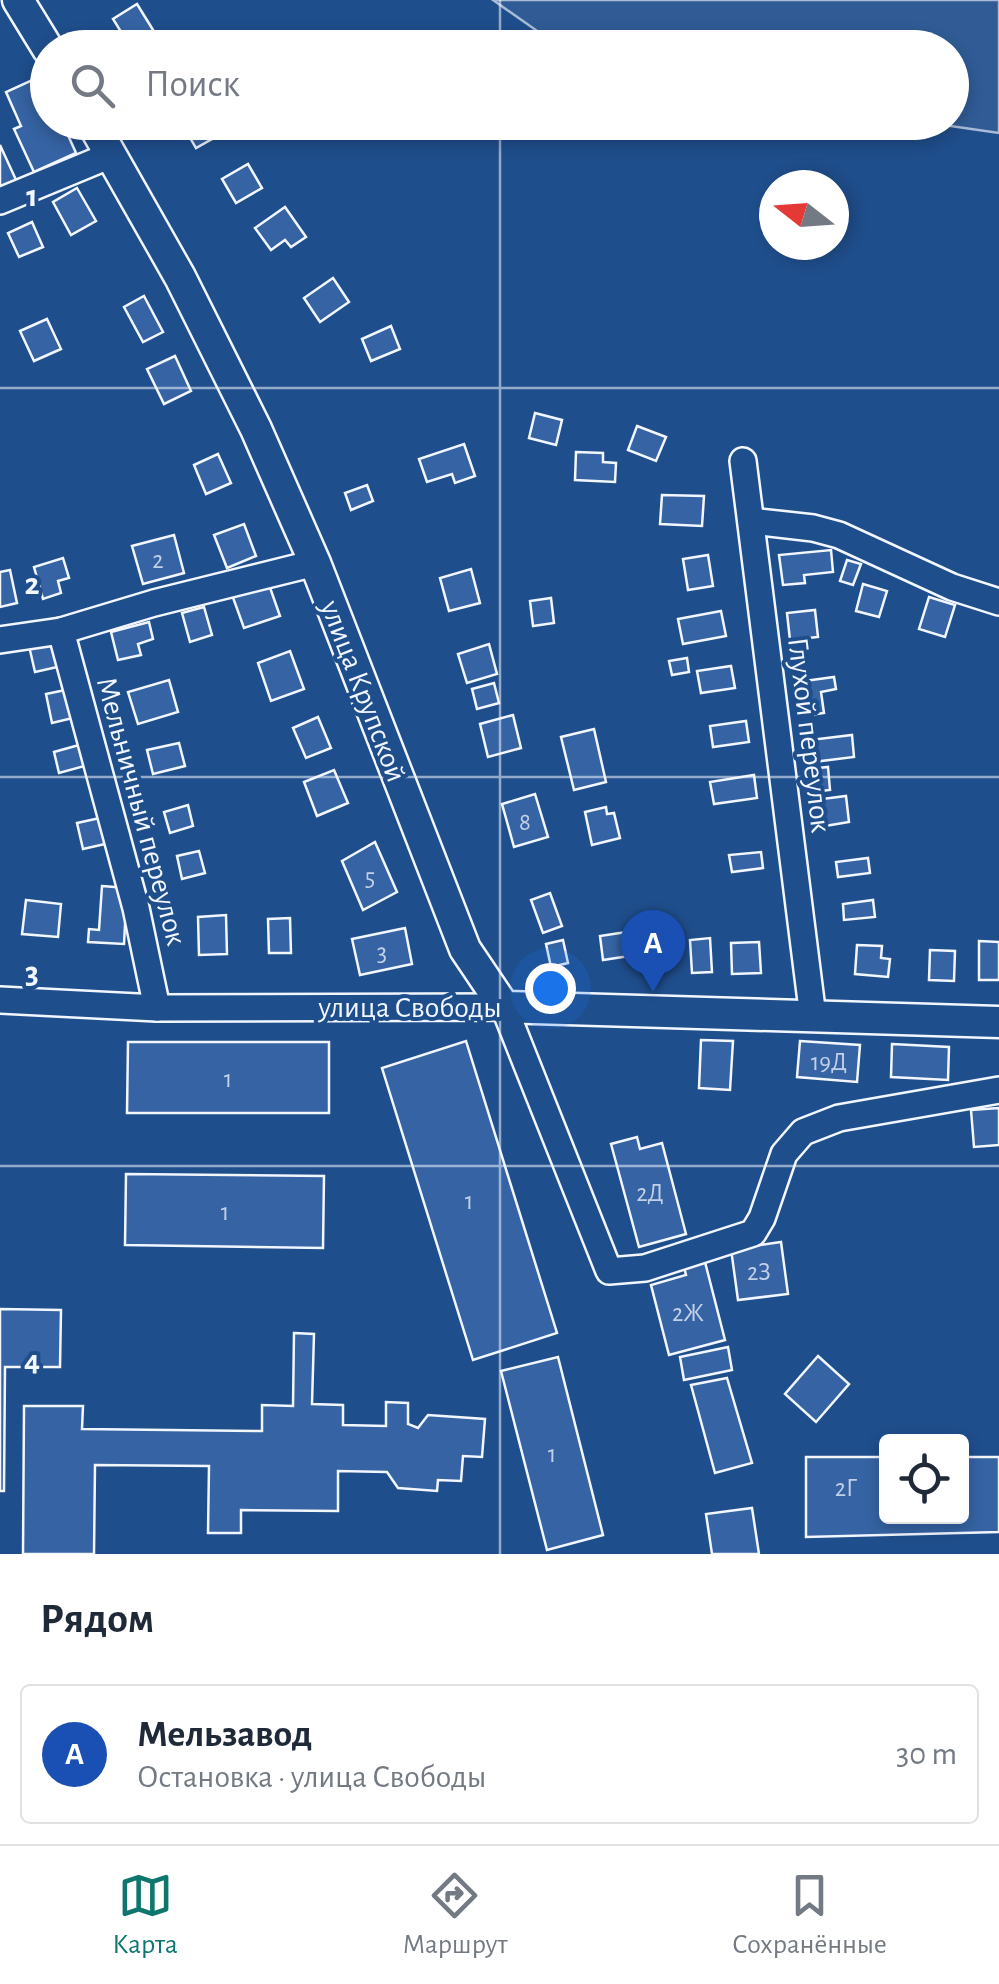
<!DOCTYPE html>
<html lang="ru">
<meta charset="utf-8">
<style>
body{margin:0;font-family:"Alegreya Sans",sans-serif;background:#f2f2f3;color:#1f2937}
.controls{position:absolute;right:30px;bottom:30px;display:grid;overflow:hidden;border-radius:10px;box-shadow:0 5px 15px #0003}
.controls button{width:90px;height:90px;display:grid;place-items:center;padding:0;border:0;border-bottom:2px solid #e0e1e3;background:#fff;color:#1f2937;font:50px sans-serif}
.compass{position:absolute;left:759px;top:170px;width:90px;height:90px;border-radius:50%;background:#fff;box-shadow:0 5px 15px #0003;rotate:287deg}
.you{position:absolute;left:550px;top:988px;width:35px;height:35px;margin:-25px;border:8px solid #fff;border-radius:50%;background:#1a73e8;box-shadow:0 0 0 15px #1a73e833}
.badge{display:grid;place-items:center;width:65px;height:65px;border-radius:50%;background:#0f766e;color:#fff;font-size:32px;font-weight:700}
.pin{position:absolute;translate:-50% -82px;filter:drop-shadow(0 2px 5px #0008)}
.pin::after{content:'';position:absolute;top:52px;width:35px;height:30px;background:inherit;clip-path:polygon(0 0,100% 0,50% 100%)}
.list{margin:0;padding:0;list-style:none}
h2{display:flex;justify-content:space-between;align-items:center;height:130px;margin:0;padding:0 40px;font-size:42px}
h2 small{font-size:32px;font-weight:400;color:#747a83}
.list li{display:grid;grid-template-columns:65px 1fr auto;gap:30px;align-items:center;box-sizing:border-box;height:140px;margin:0 20px 20px;padding:0 20px;border:2px solid #e0e1e3;border-radius:10px}
.list b{display:block;font-size:38px;white-space:nowrap}
.list p{margin:0;font-size:32px;white-space:nowrap;color:#747a83}
.list em{font-size:32px;font-style:normal;color:#747a83}
.icon{flex:none;width:55px;height:55px;fill:none;stroke:currentColor;stroke-width:2;stroke-linecap:round;stroke-linejoin:round}
.map{position:relative;flex:none;width:999px;height:1554px;overflow:hidden}
.search{position:absolute;background:#fff;box-shadow:0 5px 15px #0003;left:30px;right:30px;top:30px;height:110px;display:flex;align-items:center;gap:25px;box-sizing:border-box;padding:0 35px;border-radius:55px;color:#747a83;font-size:38px}
.sheet{height:290px;background:#fff}
nav{display:flex;justify-content:space-around;align-items:center;box-sizing:border-box;height:140px;border-top:2px solid #e0e1e3;background:#fff;font-size:28px;color:#747a83}
nav a{display:grid;justify-items:center;gap:5px}
nav .on{color:#0f766e}
.map>svg:first-child{display:block}
.built{fill:#305b95;stroke:#a8bbd7;stroke-width:2.5}
.building{fill:#3563a3;stroke:#f2f6ff;stroke-width:2.5}
.lines{fill:none;stroke-linecap:round;stroke-linejoin:round}
.minor-casing{stroke:#f2f6ff;stroke-width:30}
.major-casing{stroke:#f2f6ff;stroke-width:35}
.minor{stroke:#1f4e8c;stroke-width:25}
.major{stroke:#1f4e8c;stroke-width:30}
.grid{fill:none;stroke:#f2f6ff;stroke-width:2.5;stroke-opacity:0.55}
.labels{text-anchor:middle;stroke-width:8;stroke-linejoin:round;paint-order:stroke}
.number-label{font-size:25px;fill:#c3d1e8}
.street-label{font-size:30px;fill:#f2f6ff;stroke:#1f4e8c}
.grid-label{font-size:32px;text-anchor:middle;font-weight:bold;fill:#f2f6ff;stroke:#1f4e8c;stroke-width:8;stroke-linejoin:round;paint-order:stroke}
</style>
<div class="map">
<svg width="999" height="1554" viewBox="0 0 999 1554">
<rect width="100%" height="100%" fill="#1f4e8c"/>
<path class="built" d="M 493,0 L 999,0 L 999,133 L 930,123 L 952,122 L 952,48 L 560,47 Z"/>
<g class="building">
<path d="M 137,4 L 158,38 L 143,48 L 131,48 L 113,19 Z"/>
<path d="M 41,76 L 48,89 L 48,122 L 62,122 L 76,153 L 34,172 L 14,129 L 21,126 L 6,92 Z"/>
<path d="M 181,122 L 214,122 L 221,134 L 196,148 Z"/>
<path d="M 0,145 L 17,182 L 0,189 Z"/>
<path d="M 248,164 L 262,188 L 236,203 L 222,179 Z"/>
<path d="M 77,188 L 96,221 L 71,235 L 53,202 Z"/>
<path d="M 285,207 L 306,237 L 291,247 L 285,240 L 271,250 L 255,228 Z"/>
<path d="M 32,222 L 43,247 L 19,257 L 8,233 Z"/>
<path d="M 333,278 L 349,302 L 320,322 L 304,298 Z"/>
<path d="M 144,296 L 163,332 L 143,342 L 124,307 Z"/>
<path d="M 47,319 L 61,349 L 34,361 L 20,331 Z"/>
<path d="M 391,326 L 400,349 L 371,361 L 362,339 Z"/>
<path d="M 175,356 L 191,391 L 164,404 L 147,369 Z"/>
<path d="M 535,413 L 562,420 L 556,445 L 529,438 Z"/>
<path d="M 637,426 L 666,437 L 656,461 L 628,450 Z"/>
<path d="M 464,444 L 475,476 L 455,483 L 452,474 L 427,482 L 419,459 Z"/>
<path d="M 576,452 L 603,453 L 603,462 L 616,463 L 615,482 L 575,480 Z"/>
<path d="M 218,454 L 231,483 L 206,494 L 194,465 Z"/>
<path d="M 367,485 L 373,501 L 351,510 L 345,493 Z"/>
<path d="M 662,495 L 704,496 L 702,526 L 660,524 Z"/>
<path d="M 244,524 L 256,556 L 227,568 L 214,535 Z"/>
<path d="M 174,535 L 184,573 L 143,584 L 132,546 Z"/>
<path d="M 831,550 L 833,572 L 804,575 L 805,583 L 783,585 L 779,555 Z"/>
<path d="M 708,555 L 713,586 L 688,590 L 683,559 Z"/>
<path d="M 63,558 L 69,578 L 58,581 L 61,593 L 43,599 L 34,567 Z"/>
<path d="M 847,560 L 861,564 L 853,585 L 840,581 Z"/>
<path d="M 471,569 L 480,603 L 449,611 L 440,578 Z"/>
<path d="M 10,570 L 17,603 L 0,607 L 0,572 Z"/>
<path d="M 267,579 L 280,616 L 244,628 L 231,592 Z"/>
<path d="M 863,584 L 887,591 L 879,617 L 856,611 Z"/>
<path d="M 929,597 L 955,605 L 945,637 L 919,629 Z"/>
<path d="M 551,598 L 554,623 L 533,626 L 530,601 Z"/>
<path d="M 204,607 L 212,635 L 190,642 L 182,613 Z"/>
<path d="M 815,610 L 818,637 L 790,640 L 787,613 Z"/>
<path d="M 721,611 L 726,636 L 683,644 L 678,619 Z"/>
<path d="M 149,622 L 153,639 L 138,644 L 141,655 L 118,660 L 111,632 Z"/>
<path d="M 60,639 L 66,665 L 35,672 L 29,646 Z"/>
<path d="M 489,644 L 497,674 L 467,683 L 458,654 Z"/>
<path d="M 290,651 L 304,689 L 271,701 L 258,663 Z"/>
<path d="M 687,658 L 689,672 L 672,675 L 669,661 Z"/>
<path d="M 731,666 L 735,688 L 701,693 L 697,671 Z"/>
<path d="M 834,677 L 836,689 L 821,692 L 824,713 L 802,716 L 797,682 Z"/>
<path d="M 169,680 L 178,712 L 138,724 L 128,692 Z"/>
<path d="M 494,683 L 499,703 L 477,709 L 472,689 Z"/>
<path d="M 75,688 L 81,716 L 52,723 L 46,694 Z"/>
<path d="M 513,715 L 521,748 L 488,757 L 480,724 Z"/>
<path d="M 318,717 L 331,748 L 306,758 L 293,728 Z"/>
<path d="M 746,721 L 749,742 L 713,747 L 710,726 Z"/>
<path d="M 594,729 L 606,782 L 574,790 L 561,737 Z"/>
<path d="M 852,735 L 854,757 L 813,762 L 810,740 Z"/>
<path d="M 86,743 L 92,764 L 59,773 L 54,752 Z"/>
<path d="M 179,743 L 185,766 L 153,774 L 147,750 Z"/>
<path d="M 828,767 L 830,790 L 811,792 L 809,769 Z"/>
<path d="M 334,770 L 348,803 L 317,816 L 304,782 Z"/>
<path d="M 754,775 L 757,798 L 714,804 L 710,782 Z"/>
<path d="M 535,794 L 548,837 L 514,847 L 502,804 Z"/>
<path d="M 846,796 L 849,822 L 825,826 L 822,799 Z"/>
<path d="M 188,805 L 193,826 L 170,833 L 164,812 Z"/>
<path d="M 606,807 L 607,814 L 614,813 L 620,838 L 592,845 L 585,812 Z"/>
<path d="M 109,816 L 114,842 L 83,849 L 77,823 Z"/>
<path d="M 375,842 L 397,892 L 363,910 L 342,861 Z"/>
<path d="M 199,851 L 205,873 L 182,879 L 177,856 Z"/>
<path d="M 761,852 L 763,868 L 732,872 L 729,855 Z"/>
<path d="M 868,858 L 870,873 L 838,877 L 836,862 Z"/>
<path d="M 102,886 L 127,888 L 124,944 L 88,942 L 89,929 L 99,930 Z"/>
<path d="M 550,893 L 562,926 L 543,933 L 531,900 Z"/>
<path d="M 26,900 L 61,904 L 58,937 L 22,934 Z"/>
<path d="M 873,900 L 875,917 L 844,920 L 843,904 Z"/>
<path d="M 226,915 L 227,954 L 199,955 L 198,917 Z"/>
<path d="M 290,918 L 291,953 L 269,953 L 268,919 Z"/>
<path d="M 405,928 L 412,964 L 360,975 L 352,939 Z"/>
<path d="M 633,931 L 636,955 L 603,960 L 600,936 Z"/>
<path d="M 710,938 L 712,972 L 692,973 L 690,940 Z"/>
<path d="M 563,940 L 568,963 L 551,967 L 546,944 Z"/>
<path d="M 979,941 L 999,942 L 999,980 L 979,980 Z"/>
<path d="M 759,942 L 761,973 L 732,974 L 731,943 Z"/>
<path d="M 857,945 L 882,946 L 881,958 L 890,959 L 888,977 L 855,974 Z"/>
<path d="M 930,950 L 955,951 L 954,981 L 929,980 Z"/>
<path d="M 701,1040 L 733,1041 L 730,1090 L 699,1088 Z"/>
<path d="M 466,1041 L 557,1333 L 473,1360 L 382,1068 Z"/>
<path d="M 800,1041 L 860,1045 L 857,1082 L 797,1077 Z"/>
<path d="M 128,1042 L 329,1042 L 329,1113 L 127,1113 Z"/>
<path d="M 892,1044 L 949,1047 L 948,1080 L 891,1077 Z"/>
<path d="M 999,1108 L 999,1145 L 974,1147 L 971,1110 Z"/>
<path d="M 637,1137 L 640,1149 L 662,1143 L 686,1234 L 639,1247 L 611,1144 Z"/>
<path d="M 126,1174 L 324,1176 L 323,1248 L 125,1245 Z"/>
<path d="M 781,1242 L 788,1294 L 738,1300 L 731,1249 Z"/>
<path d="M 705,1262 L 725,1340 L 669,1355 L 651,1285 L 686,1275 L 684,1267 Z"/>
<path d="M 0,1309 L 61,1310 L 60,1367 L 5,1367 L 4,1491 L 0,1491 Z"/>
<path d="M 294,1333 L 314,1334 L 312,1404 L 343,1405 L 343,1425 L 386,1426 L 386,1402 L 408,1403 L 408,1424 L 418,1428 L 428,1415 L 485,1419 L 482,1457 L 463,1456 L 461,1481 L 438,1480 L 437,1491 L 398,1488 L 387,1472 L 338,1471 L 338,1511 L 241,1510 L 241,1533 L 208,1533 L 209,1466 L 95,1465 L 94,1554 L 23,1554 L 24,1406 L 83,1406 L 82,1429 L 262,1431 L 262,1405 L 293,1406 Z"/>
<path d="M 728,1347 L 732,1370 L 684,1380 L 680,1357 Z"/>
<path d="M 818,1356 L 849,1384 L 816,1422 L 785,1394 Z"/>
<path d="M 558,1357 L 603,1535 L 547,1550 L 501,1371 Z"/>
<path d="M 727,1378 L 752,1463 L 715,1473 L 691,1385 Z"/>
<path d="M 806,1457 L 886,1457 L 886,1516 L 962,1516 L 962,1457 L 999,1457 L 999,1532 L 806,1537 Z"/>
<path d="M 752,1508 L 759,1554 L 712,1554 L 706,1514 Z"/>
</g>
<g class="lines">
<defs>
<g id="minor">
<path d="M 0,201 L 111,155"/>
<path d="M 743,461 L 813,1017"/>
<path d="M 751,521 L 813,528 L 839,535 L 952,587 L 999,602"/>
<path d="M 61,631 L 136,908 L 157,1008"/>
<path d="M 0,640 L 61,631 L 154,603 L 315,563"/>
<path d="M 0,1000 L 157,1008 L 504,1007 L 609,1271 L 645,1268 L 753,1233 L 762,1218 L 784,1154 L 803,1132 L 839,1118 L 999,1090"/>
</g>
<g id="major">
<path d="M 18,0 L 48,49"/>
<path d="M 92,122 L 180,277 L 256,429 L 315,563 L 465,949 L 504,1007 L 999,1022"/>
</g>
</defs>
<use href="#minor" class="minor-casing"/>
<use href="#major" class="major-casing"/>
<use href="#minor" class="minor"/>
<use href="#major" class="major"/>
</g>
<path class="grid" d="M 500,0 L 500,48M 500,122 L 500,1554M 0,388 L 999,388M 0,777 L 999,777M 0,1166 L 999,1166"/>
<g class="labels">
<g class="number-label">
<text x="158" y="568">2</text>
<text x="525" y="830">8</text>
<text x="370" y="885">5</text>
<text x="382" y="961">3</text>
<text x="829" y="1070">19Д</text>
<text x="228" y="1087">1</text>
<text x="650" y="1201">2Д</text>
<text x="469" y="1209">1</text>
<text x="225" y="1220">1</text>
<text x="759" y="1280">2З</text>
<text x="688" y="1321">2Ж</text>
<text x="552" y="1462">1</text>
<text x="846" y="1496">2Г</text>
</g>
<g class="street-label">
<text transform="translate(364 691) rotate(69)" y="10">улица Крупской</text>
<text transform="translate(810 735) rotate(83)" y="10">Глухой переулок</text>
<text transform="translate(142 811) rotate(75)" y="10">Мельничный переулок</text>
<text x="410" y="1017">улица Свободы</text>
</g>
</g>
<g class="grid-label">
<text x="32" y="206">1</text>
<text x="32" y="594">2</text>
<text x="32" y="983">3</text>
<text x="32" y="1371">4</text>
</g>
</svg>
<div class="controls">
<button><svg class="icon" aria-label="locate" viewBox="0 0 24 24"><circle cx="12" cy="12" r="6"/><path d="M12 2v4M12 18v4M2 12h4M18 12h4"/></svg></button>
</div>
<svg class="compass" viewBox="-18 -18 36 36"><path d="M0-13l5 13h-10z" fill="#e53935"/><path d="M0 13l5-13h-10z" fill="#747a83"/></svg>
<div class="you"></div>
<div class="pin badge" style="left:653px;top:992px;background:#1a4fb4">A</div>
<div class="search"><svg class="icon" aria-label="search" viewBox="0 0 24 24"><circle cx="10" cy="10" r="6"/><path d="M15 15l6 6"/></svg>Поиск</div>
</div>
<section class="sheet">
<h2>Рядом<small></small></h2>
<ul class="list">
<li><span class="badge" style="background:#1a4fb4">A</span><div><b>Мельзавод</b><p>Остановка · улица Свободы</p></div><em>30 m</em></li>
</ul>
</section>
<nav>
<a class="on"><svg class="icon" aria-label="map" viewBox="0 0 24 24"><path d="M3 6l6-2 6 2 6-2v14l-6 2-6-2-6 2zM9 4v14M15 6v14"/></svg>Карта</a>
<a><svg class="icon" aria-label="directions" viewBox="0 0 24 24"><path d="M12 3l9 9-9 9-9-9zM9 14v-3h6M13 9l2 2-2 2"/></svg>Маршрут</a>
<a><svg class="icon" aria-label="saved" viewBox="0 0 24 24"><path d="M7 4h10v16l-5-4-5 4z"/></svg>Сохранённые</a>
</nav>
